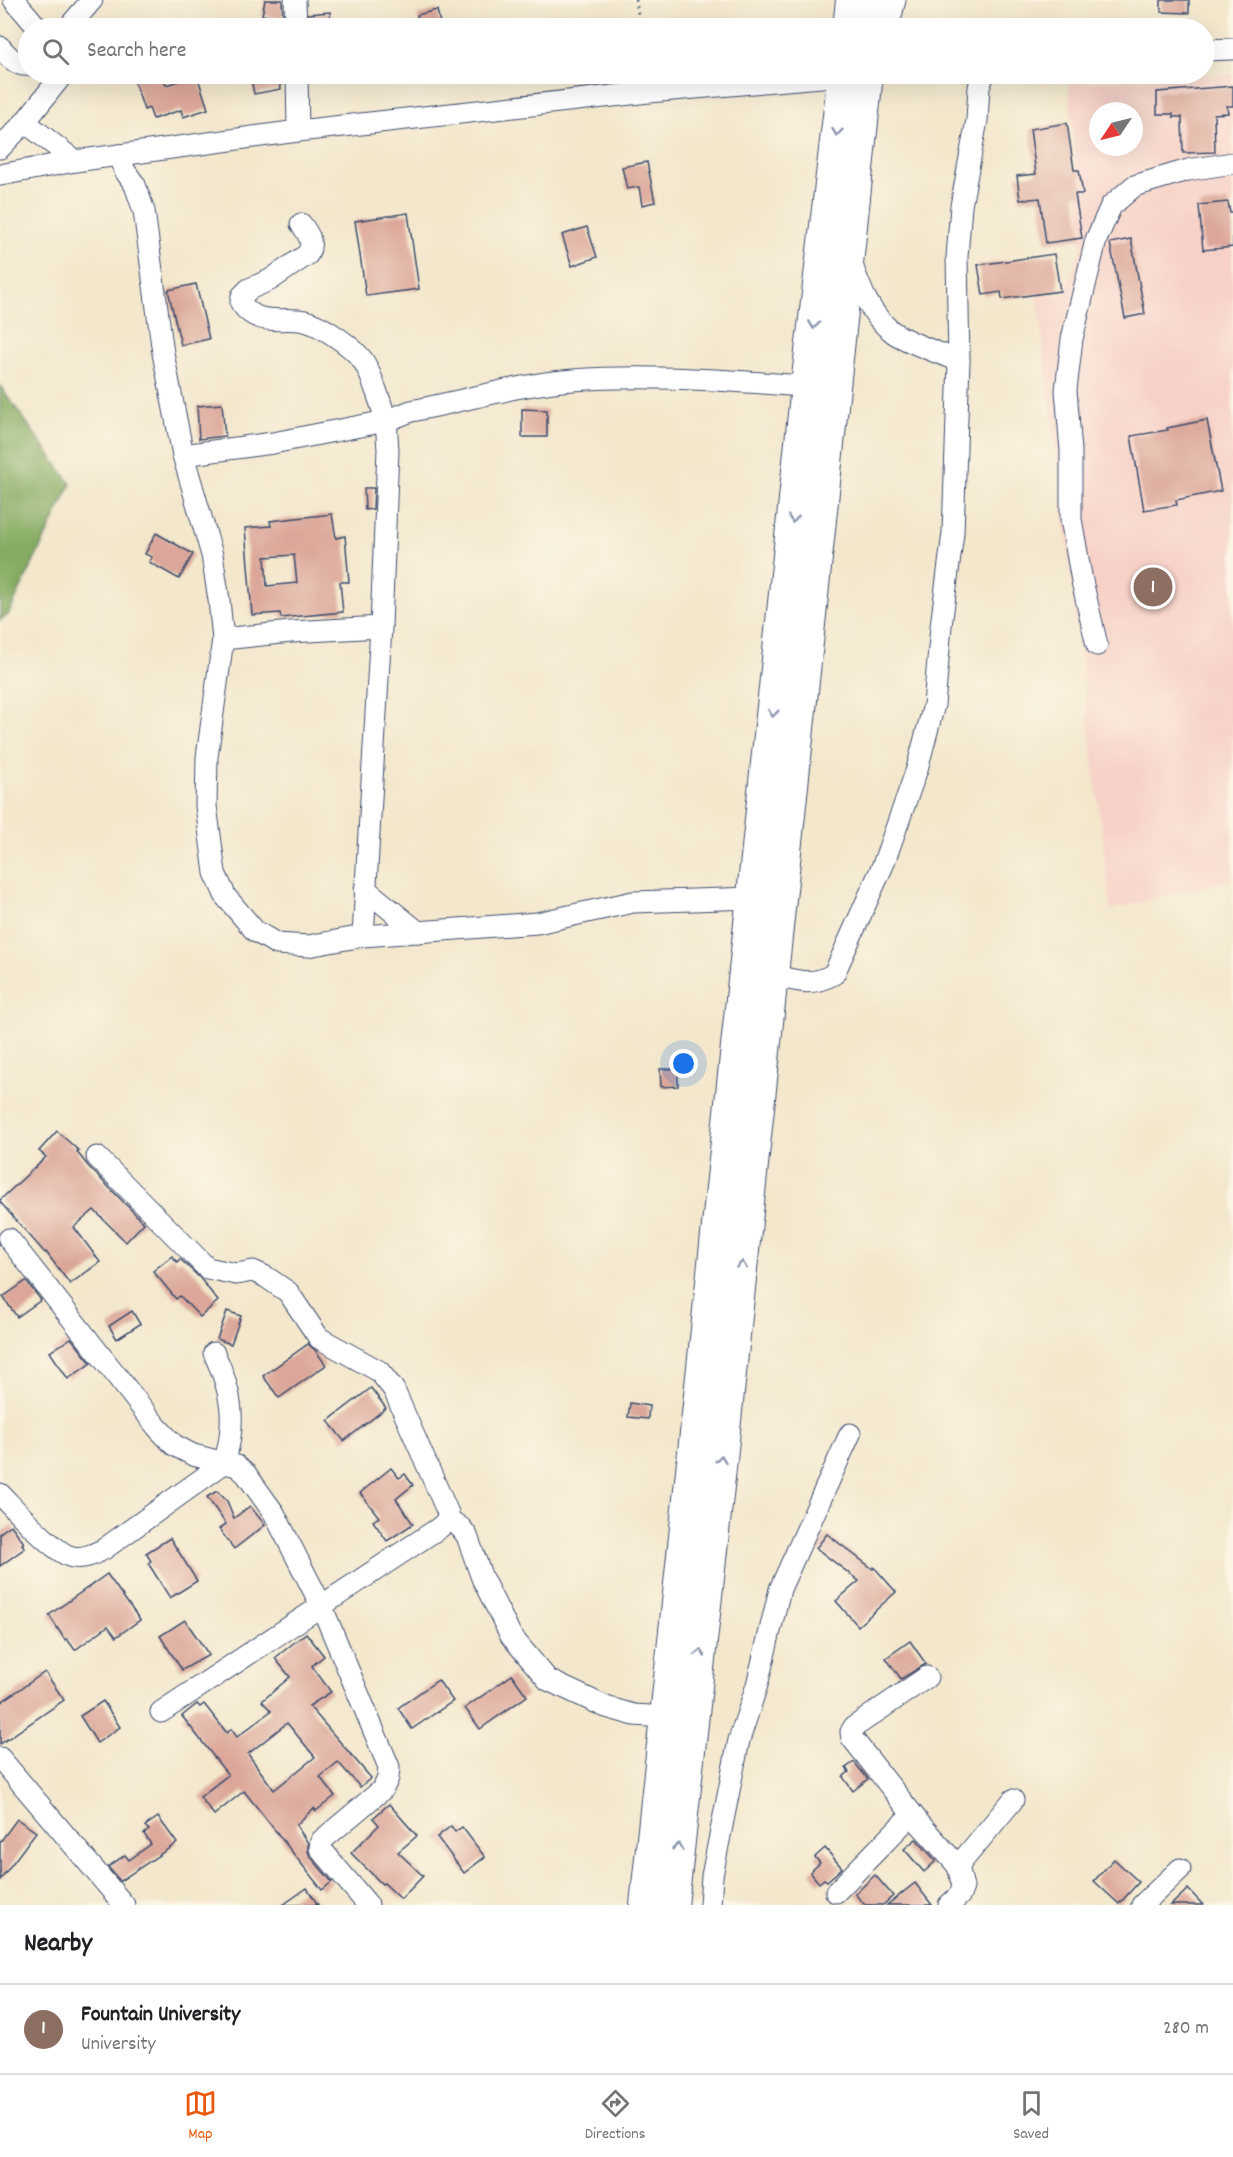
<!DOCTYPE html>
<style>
body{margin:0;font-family:Dekko,sans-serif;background:#f6f6f6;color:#202124}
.compass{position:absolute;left:1089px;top:102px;width:54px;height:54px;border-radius:50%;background:#fff;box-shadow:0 6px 24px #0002;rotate:235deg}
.you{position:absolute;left:684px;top:1064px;width:21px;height:21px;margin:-15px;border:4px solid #fff;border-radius:50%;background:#1a73e8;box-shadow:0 0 0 9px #1a73e833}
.badge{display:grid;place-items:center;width:39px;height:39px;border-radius:50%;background:#ea580c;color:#fff;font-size:20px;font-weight:700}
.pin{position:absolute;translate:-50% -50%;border:3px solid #fff;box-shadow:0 2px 6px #0006}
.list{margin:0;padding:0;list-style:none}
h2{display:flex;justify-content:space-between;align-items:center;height:78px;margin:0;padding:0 24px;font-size:26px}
h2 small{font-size:20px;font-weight:400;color:#757577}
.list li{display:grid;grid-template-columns:39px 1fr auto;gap:18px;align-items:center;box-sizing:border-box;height:90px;padding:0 24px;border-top:2px solid #e0e0e0}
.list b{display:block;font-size:22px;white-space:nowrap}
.list p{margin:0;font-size:20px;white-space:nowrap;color:#757577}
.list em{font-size:20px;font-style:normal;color:#757577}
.icon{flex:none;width:33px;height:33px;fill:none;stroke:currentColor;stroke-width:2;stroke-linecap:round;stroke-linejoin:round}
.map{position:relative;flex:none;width:1233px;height:1905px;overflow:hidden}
.search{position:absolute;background:#fff;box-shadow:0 6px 24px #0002;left:18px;right:18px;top:18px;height:66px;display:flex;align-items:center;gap:15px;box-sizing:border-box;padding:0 21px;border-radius:33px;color:#757577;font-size:22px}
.sheet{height:168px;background:#fff}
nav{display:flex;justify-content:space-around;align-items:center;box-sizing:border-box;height:84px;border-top:2px solid #e0e0e0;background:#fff;font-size:16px;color:#757577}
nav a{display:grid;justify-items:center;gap:3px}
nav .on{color:#ea580c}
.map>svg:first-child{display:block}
.built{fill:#f7d1c8;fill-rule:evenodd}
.forest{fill:#85ac62;stroke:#506e60;stroke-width:1.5}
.building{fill:#dca79a;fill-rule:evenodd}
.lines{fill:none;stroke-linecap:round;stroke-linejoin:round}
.minor-casing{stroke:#3b4b6e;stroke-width:23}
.highway-casing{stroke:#3b4b6e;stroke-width:34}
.path{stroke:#3b4b6e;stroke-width:3;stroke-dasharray:1.5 4.5;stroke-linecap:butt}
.minor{stroke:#fff;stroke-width:21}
.highway{stroke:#fff;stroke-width:32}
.oneway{stroke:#8d97ae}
</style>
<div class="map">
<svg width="1233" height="1905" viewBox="0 0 1233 1905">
<rect width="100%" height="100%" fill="#fcf5e5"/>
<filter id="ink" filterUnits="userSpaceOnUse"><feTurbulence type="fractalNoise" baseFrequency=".0167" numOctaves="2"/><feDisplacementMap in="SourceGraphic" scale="12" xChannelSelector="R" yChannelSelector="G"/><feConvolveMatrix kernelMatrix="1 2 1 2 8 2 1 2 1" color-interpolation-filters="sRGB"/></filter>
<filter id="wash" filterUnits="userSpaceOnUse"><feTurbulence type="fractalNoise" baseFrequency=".008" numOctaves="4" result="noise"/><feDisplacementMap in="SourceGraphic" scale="24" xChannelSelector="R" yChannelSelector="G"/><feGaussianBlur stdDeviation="1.35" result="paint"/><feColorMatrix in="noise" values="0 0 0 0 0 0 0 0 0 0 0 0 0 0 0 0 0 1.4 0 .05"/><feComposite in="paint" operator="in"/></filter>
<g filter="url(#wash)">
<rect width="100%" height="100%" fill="#f3e7cc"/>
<path class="built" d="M 1233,74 L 1233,879 L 1111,910 L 1037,295 L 1063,295 L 1082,247 L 1069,84 ZM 1098,111 L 1134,111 L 1134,147 L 1098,147 Z"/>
<path class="forest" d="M 0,386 L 71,484 L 8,615 L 0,620 Z"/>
<g id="blocks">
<g class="building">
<path d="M 265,0 L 282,0 L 283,19 L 262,15 Z"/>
<path d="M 1161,0 L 1189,0 L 1189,13 L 1161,12 Z"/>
<path d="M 437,10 L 441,28 L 420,28 L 417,15 Z"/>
<path d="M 330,12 L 331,28 L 309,28 L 308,14 Z"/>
<path d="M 132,74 L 162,74 L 166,85 L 197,75 L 208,109 L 183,117 L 181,110 L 153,119 L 149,108 L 144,110 Z"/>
<path d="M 250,74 L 278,74 L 281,89 L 254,94 Z"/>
<path d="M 1233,86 L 1233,106 L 1227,106 L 1228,113 L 1214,114 L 1215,152 L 1183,153 L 1182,117 L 1173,117 L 1173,114 L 1157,114 L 1157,92 Z"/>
<path d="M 1067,123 L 1074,170 L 1079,170 L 1083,194 L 1075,194 L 1082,238 L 1046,243 L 1040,198 L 1020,200 L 1017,176 L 1036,174 L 1030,129 Z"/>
<path d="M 647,162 L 655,202 L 642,205 L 639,187 L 627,189 L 622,167 Z"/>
<path d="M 1228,202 L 1230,213 L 1233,213 L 1233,247 L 1203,250 L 1199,205 Z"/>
<path d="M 408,213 L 419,289 L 366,296 L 355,221 Z"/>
<path d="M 587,227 L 597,257 L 572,266 L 562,235 Z"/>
<path d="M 1131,239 L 1145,314 L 1125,318 L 1110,243 Z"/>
<path d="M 1054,254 L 1060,291 L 1002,299 L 1001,292 L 983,295 L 978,265 Z"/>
<path d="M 196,284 L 209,339 L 181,345 L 168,290 Z"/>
<path d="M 222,404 L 225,436 L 199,439 L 197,406 Z"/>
<path d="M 522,409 L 547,410 L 547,437 L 522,437 Z"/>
<path d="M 1207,420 L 1221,491 L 1176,500 L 1177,505 L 1144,510 L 1131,436 L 1168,430 L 1167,428 Z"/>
<path d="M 364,488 L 374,488 L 373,509 L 365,510 Z"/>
<path d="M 332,514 L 336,538 L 345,536 L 349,582 L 340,582 L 343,612 L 281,618 L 280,613 L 252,615 L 245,528 L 271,526 L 270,521 ZM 294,555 L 297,583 L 267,586 L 265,557 Z"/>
<path d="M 156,533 L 193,554 L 179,579 L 149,562 L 152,557 L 145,554 Z"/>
<path d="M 660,1069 L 678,1069 L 678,1086 L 661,1087 Z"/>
<path d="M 57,1131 L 79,1151 L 77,1152 L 88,1166 L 144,1223 L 126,1242 L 94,1210 L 74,1227 L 100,1262 L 70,1284 L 46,1252 L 45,1253 L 0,1202 L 0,1200 L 46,1157 L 39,1151 Z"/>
<path d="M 172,1256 L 177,1262 L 180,1259 L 200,1278 L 218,1301 L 200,1317 L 180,1296 L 176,1299 L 153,1271 Z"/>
<path d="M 26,1281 L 41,1300 L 17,1317 L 3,1297 Z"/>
<path d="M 132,1311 L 140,1324 L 117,1339 L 109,1326 Z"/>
<path d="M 227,1311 L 241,1316 L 231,1344 L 217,1339 Z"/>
<path d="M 71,1338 L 91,1363 L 68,1379 L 50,1352 Z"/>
<path d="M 308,1344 L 315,1350 L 326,1365 L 279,1398 L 263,1376 Z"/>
<path d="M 371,1388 L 386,1408 L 344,1441 L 328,1421 Z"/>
<path d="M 630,1403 L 649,1406 L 648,1419 L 628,1417 Z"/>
<path d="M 391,1468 L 399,1478 L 405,1474 L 413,1485 L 396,1499 L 413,1524 L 387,1541 L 373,1521 L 379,1517 L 360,1493 Z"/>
<path d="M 217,1491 L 227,1501 L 234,1518 L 250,1506 L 265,1525 L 234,1549 L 219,1529 L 226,1524 L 207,1497 Z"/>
<path d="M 11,1525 L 24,1543 L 22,1544 L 25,1548 L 0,1566 L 0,1533 Z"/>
<path d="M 827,1534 L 873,1569 L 874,1567 L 896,1592 L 858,1626 L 836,1601 L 859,1581 L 816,1548 Z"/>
<path d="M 170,1538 L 197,1581 L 170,1598 L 148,1563 L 151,1561 L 146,1553 Z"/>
<path d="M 107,1574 L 140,1620 L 116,1637 L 108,1626 L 75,1650 L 67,1639 L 65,1640 L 49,1615 Z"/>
<path d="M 185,1620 L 209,1655 L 182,1670 L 160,1636 Z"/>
<path d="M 306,1633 L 324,1656 L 312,1666 L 331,1692 L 309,1706 L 371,1778 L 360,1787 L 338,1762 L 320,1777 L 335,1796 L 316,1811 L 314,1808 L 296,1825 L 308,1843 L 308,1851 L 310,1856 L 332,1882 L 322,1890 L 244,1791 L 214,1815 L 200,1797 L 228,1775 L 182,1716 L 197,1704 L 200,1707 L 204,1704 L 227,1733 L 231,1729 L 237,1737 L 271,1711 L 262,1701 L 290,1677 L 275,1658 ZM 287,1723 L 315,1757 L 274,1790 L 248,1754 Z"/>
<path d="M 910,1641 L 926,1664 L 901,1679 L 886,1658 Z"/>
<path d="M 45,1672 L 64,1700 L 0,1744 L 0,1703 Z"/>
<path d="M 512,1675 L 527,1696 L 480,1729 L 465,1708 Z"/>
<path d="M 438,1680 L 453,1701 L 412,1729 L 398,1708 Z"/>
<path d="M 103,1701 L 120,1727 L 97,1743 L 80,1716 Z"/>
<path d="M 854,1762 L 868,1779 L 853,1791 L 843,1777 L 849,1772 L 846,1768 Z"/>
<path d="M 389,1804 L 417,1836 L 398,1852 L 423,1876 L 401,1899 L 384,1883 L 382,1884 L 351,1853 L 379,1825 L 373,1818 Z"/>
<path d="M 158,1817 L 177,1843 L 120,1881 L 108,1867 L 125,1855 L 129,1860 L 151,1844 L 144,1834 L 149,1830 L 145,1826 Z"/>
<path d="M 17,1819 L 36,1832 L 0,1880 L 0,1842 Z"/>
<path d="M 451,1826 L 455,1832 L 462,1827 L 485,1857 L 464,1873 L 437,1837 Z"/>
<path d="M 916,1839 L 936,1861 L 924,1872 L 904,1849 Z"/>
<path d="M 825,1848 L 842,1868 L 827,1881 L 824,1879 L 819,1883 L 810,1872 L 820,1863 L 815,1857 Z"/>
<path d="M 1114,1859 L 1139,1882 L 1119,1904 L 1094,1881 Z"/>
<path d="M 875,1875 L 893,1896 L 883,1905 L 865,1905 L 855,1894 Z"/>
<path d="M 915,1883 L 932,1905 L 887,1905 Z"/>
<path d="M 307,1888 L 318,1905 L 283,1905 Z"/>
<path d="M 1188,1889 L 1203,1905 L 1171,1905 Z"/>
</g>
</g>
</g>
<g filter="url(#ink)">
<use href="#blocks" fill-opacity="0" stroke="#3b4b6e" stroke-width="1.5"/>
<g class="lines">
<defs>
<g id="minor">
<path d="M 14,0 L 38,28"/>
<path d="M 295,0 L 296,28"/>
<path d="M 68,28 L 92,0"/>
<path d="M 888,28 L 895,0"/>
<path d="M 0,47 C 7,55 17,67 28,65"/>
<path d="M 1204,50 L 1233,49"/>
<path d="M 297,74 L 298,131"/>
<path d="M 25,122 L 75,161"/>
<path d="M 0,148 L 25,122 L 63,74"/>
<path d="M 118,155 L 125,171 L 135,185 L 144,211 L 163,353 L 183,455 L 212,555 L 219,600 L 223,639 L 207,757 L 206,806 L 215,873 L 226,897 L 255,931 L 277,944 L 308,946 L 363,936 L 537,923 L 633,902 L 753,898"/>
<path d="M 0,175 L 75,161 L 298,131 L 649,92 L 844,75"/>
<path d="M 301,224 C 308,233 314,242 308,254 L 270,280 L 249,289 L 242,296 L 241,303 C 258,328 281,316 305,321 C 322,325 357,349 365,364 C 371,374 383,409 386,421 C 387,430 387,440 388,449 L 381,627 L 363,936"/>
<path d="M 851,262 C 860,288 870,316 894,333 C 911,344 940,353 959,361"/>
<path d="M 183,455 L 273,443 L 386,421 L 411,411 C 464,401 519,384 573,380 C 651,374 729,381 807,386"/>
<path d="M 223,639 L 291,632 L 381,627"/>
<path d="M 1097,645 L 1082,581 L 1071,519 L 1071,451 L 1066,390 L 1072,339 L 1096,240 L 1111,206 L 1134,186 L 1188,170 L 1233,163"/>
<path d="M 365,889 L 418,932"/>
<path d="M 772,975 C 798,981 810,987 834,974 L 883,865 L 917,769 L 934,705 L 941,626 L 953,533 L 959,361 L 957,257 L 961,206 L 977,120 L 979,87 L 984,74"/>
<path d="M 97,1157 L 207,1268 L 236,1274 L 253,1271 L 266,1277 L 288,1292 L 319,1338 L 379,1371 L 394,1390 L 448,1513 L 447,1521 L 439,1528 L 161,1712"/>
<path d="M 9,1239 L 157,1427 L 174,1445 L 193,1455 L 237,1466 L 246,1474 L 274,1513 L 321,1605 L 389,1767 L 388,1778 L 383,1789 L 321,1841 L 320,1848 L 368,1905"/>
<path d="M 0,1494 C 14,1508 56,1555 73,1557 C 85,1559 94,1554 104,1549 L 224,1463 C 237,1422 232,1391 214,1353"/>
<path d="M 447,1521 L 454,1523 L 461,1528 L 467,1536 L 482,1578 L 511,1636 L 548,1680 L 606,1707 L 634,1715 L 666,1717"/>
<path d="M 927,1677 L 854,1727 L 851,1732 L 852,1738 L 920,1824 L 958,1866 L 963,1887 L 960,1895 L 949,1905"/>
<path d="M 0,1758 L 124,1905"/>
<path d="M 958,1866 L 1013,1800"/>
<path d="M 836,1892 L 912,1814"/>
<path d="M 710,1905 L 712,1876 L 739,1740 L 757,1685 L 780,1589 L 850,1434"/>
<path d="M 1142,1905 L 1180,1869"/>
</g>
<g id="highway">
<path d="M 849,28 L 852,0"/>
<path d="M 872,28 L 875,0"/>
<path d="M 646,1905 L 807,386 L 844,74"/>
<path d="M 672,1905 L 720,1468 L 867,74"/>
</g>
</defs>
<use href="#minor" class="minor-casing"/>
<use href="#highway" class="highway-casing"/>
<path class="path" d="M 636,0 L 640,28"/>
<use href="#minor" class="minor"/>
<use href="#highway" class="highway"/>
</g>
<defs><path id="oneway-chevron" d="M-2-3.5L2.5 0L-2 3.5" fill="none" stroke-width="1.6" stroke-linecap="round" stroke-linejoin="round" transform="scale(1.5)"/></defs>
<g class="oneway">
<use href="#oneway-chevron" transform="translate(837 132) rotate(97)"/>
<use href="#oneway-chevron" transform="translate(814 325) rotate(97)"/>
<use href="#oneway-chevron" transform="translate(793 519) rotate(96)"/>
<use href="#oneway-chevron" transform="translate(773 713) rotate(96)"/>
<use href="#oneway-chevron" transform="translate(742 1265) rotate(-84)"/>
<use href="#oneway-chevron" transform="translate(721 1459) rotate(-84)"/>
<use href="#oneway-chevron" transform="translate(700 1653) rotate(-84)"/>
<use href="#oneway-chevron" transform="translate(678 1847) rotate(-84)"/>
</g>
</g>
</svg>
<svg class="compass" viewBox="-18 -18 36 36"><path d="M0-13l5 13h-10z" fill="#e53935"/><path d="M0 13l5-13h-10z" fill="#757577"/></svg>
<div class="you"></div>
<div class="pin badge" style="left:1153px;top:587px;background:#8d6e63">1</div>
<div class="search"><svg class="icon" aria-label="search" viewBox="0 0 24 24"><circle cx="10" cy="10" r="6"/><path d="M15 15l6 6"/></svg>Search here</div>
</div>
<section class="sheet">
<h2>Nearby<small></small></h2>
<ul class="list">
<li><span class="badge" style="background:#8d6e63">1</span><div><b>Fountain University</b><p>University</p></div><em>280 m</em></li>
</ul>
</section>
<nav>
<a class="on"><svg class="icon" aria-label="map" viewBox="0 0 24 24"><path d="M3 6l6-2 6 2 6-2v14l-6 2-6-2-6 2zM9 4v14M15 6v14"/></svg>Map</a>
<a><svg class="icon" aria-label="directions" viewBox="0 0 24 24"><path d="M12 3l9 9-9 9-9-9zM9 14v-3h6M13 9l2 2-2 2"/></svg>Directions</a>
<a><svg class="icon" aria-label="saved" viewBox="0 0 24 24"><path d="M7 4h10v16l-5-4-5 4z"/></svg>Saved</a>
</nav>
